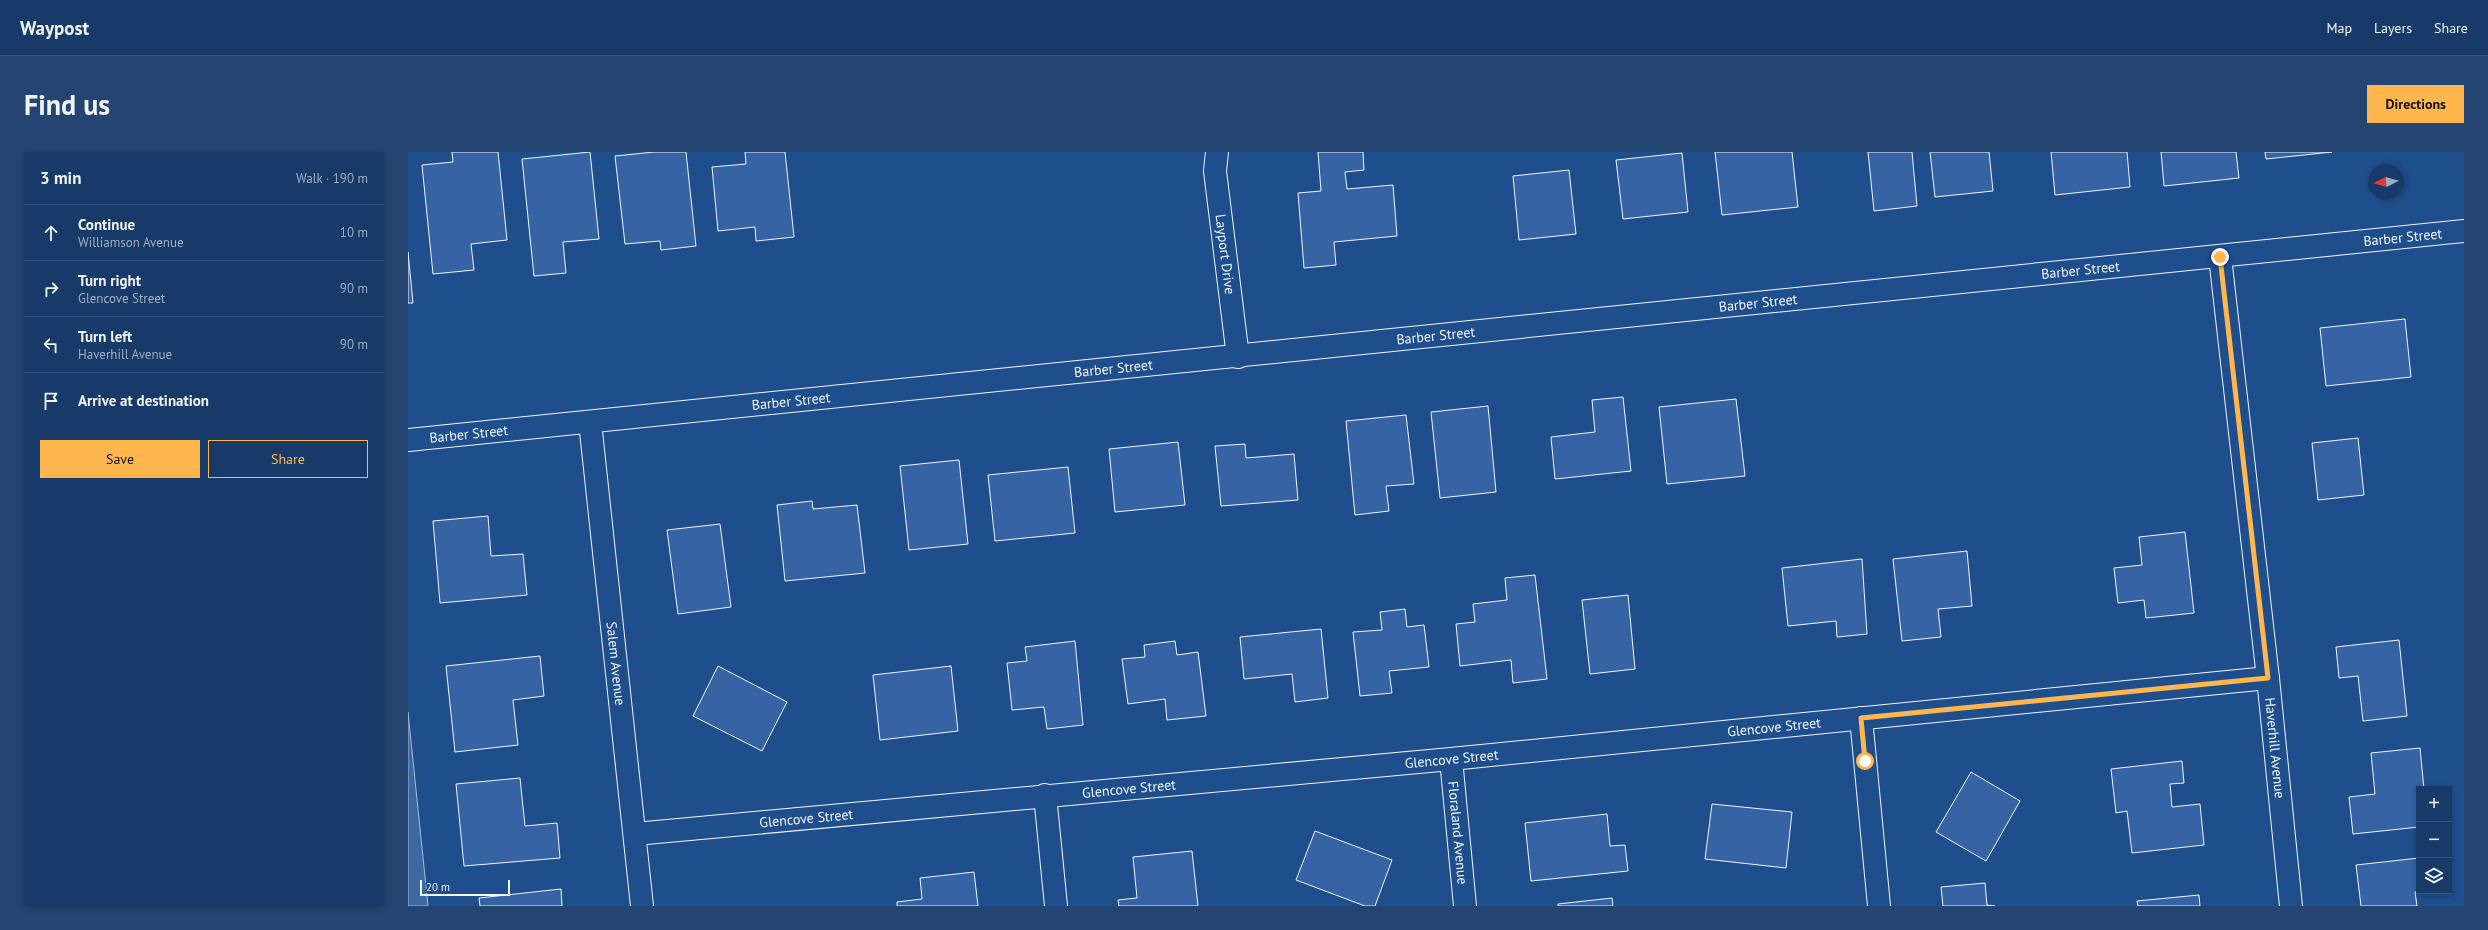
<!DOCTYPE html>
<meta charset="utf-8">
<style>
body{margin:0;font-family:"PT Sans",sans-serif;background:#244571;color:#f1f3f6}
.controls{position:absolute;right:12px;bottom:12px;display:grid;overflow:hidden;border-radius:0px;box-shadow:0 2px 6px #0003}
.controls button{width:36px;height:36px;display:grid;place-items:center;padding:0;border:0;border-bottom:1px solid #36547d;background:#173a69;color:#f1f3f6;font:20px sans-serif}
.compass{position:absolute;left:1960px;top:12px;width:36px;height:36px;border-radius:50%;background:#173a69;box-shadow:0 2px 6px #0003;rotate:264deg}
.scale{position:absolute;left:12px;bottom:10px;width:90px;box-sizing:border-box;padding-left:4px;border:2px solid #f2f6ff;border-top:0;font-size:11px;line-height:14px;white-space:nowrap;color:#f2f6ff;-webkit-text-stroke:3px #1f4e8c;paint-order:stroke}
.stop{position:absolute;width:12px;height:12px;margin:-9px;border:3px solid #ffb74d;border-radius:50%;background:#fff}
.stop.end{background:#ffb74d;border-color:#fff;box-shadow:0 1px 4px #0008}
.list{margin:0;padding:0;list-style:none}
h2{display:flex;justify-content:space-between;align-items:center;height:52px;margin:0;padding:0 16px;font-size:17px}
h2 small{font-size:13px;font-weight:400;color:#9eadc0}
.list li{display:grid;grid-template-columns:26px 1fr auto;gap:12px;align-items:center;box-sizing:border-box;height:56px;padding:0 16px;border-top:1px solid #36547d}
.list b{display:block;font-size:15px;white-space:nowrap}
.list p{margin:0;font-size:13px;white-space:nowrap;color:#9eadc0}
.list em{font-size:13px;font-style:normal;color:#9eadc0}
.actions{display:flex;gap:8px;padding:12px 16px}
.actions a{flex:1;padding:9px 0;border:1px solid #ffb74d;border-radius:0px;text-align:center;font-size:14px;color:#ffb74d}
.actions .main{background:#ffb74d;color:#111}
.icon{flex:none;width:22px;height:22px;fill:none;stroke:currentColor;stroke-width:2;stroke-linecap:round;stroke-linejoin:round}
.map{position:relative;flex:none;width:2056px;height:754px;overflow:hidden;border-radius:0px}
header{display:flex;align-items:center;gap:24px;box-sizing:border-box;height:56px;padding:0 20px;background:#173a69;border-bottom:1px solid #36547d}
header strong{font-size:19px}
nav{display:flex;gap:22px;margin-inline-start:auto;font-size:14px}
.intro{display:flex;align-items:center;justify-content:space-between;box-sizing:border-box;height:96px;padding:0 24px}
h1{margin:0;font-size:28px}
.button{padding:10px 18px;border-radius:0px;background:#ffb74d;color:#111;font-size:14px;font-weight:700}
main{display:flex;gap:24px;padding:0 24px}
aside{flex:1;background:#173a69;border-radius:0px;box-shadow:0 2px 6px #0003}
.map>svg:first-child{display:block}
.water{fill:#3b69a3;stroke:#a8bbd7}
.building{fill:#3563a3;stroke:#f2f6ff}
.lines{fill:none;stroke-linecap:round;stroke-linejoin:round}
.minor-casing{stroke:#f2f6ff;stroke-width:24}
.tertiary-casing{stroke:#f2f6ff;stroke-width:24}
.minor{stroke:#1f4e8c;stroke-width:22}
.tertiary{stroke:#1f4e8c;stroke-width:22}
.route{stroke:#ffb74d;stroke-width:5}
.labels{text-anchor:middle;stroke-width:3;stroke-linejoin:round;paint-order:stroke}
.street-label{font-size:14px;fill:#f2f6ff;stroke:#1f4e8c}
</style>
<header>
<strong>Waypost</strong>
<nav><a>Map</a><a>Layers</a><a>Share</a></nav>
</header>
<div class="intro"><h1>Find us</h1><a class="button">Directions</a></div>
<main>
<aside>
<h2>3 min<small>Walk · 190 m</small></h2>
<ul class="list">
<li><svg class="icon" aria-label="ahead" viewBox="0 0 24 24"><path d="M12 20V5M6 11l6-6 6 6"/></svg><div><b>Continue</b><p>Williamson Avenue</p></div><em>10 m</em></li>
<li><svg class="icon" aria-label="right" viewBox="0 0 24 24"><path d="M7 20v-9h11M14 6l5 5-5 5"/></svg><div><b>Turn right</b><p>Glencove Street</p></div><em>90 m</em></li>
<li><svg class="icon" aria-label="left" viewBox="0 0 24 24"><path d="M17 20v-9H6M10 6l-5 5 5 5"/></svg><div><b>Turn left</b><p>Haverhill Avenue</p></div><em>90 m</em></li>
<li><svg class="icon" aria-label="arrive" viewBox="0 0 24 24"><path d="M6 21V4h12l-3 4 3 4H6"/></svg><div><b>Arrive at destination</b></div></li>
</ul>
<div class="actions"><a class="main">Save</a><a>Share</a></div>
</aside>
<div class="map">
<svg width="2056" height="754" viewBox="0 0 2056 754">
<rect width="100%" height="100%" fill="#1f4e8c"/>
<path class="water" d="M 0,560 L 20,754 L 0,754 Z"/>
<g class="building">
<path d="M 44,0 L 90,0 L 99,88 L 63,92 L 66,118 L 25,122 L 14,13 L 45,10 Z"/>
<path d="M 182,0 L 191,87 L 155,90 L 158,121 L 126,124 L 114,7 Z"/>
<path d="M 246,0 L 278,0 L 288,94 L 253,98 L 252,89 L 217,92 L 207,4 Z"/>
<path d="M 337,0 L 377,0 L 386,85 L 348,89 L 347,75 L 310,79 L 304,15 L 338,12 Z"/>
<path d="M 910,0 L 955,0 L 956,18 L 937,20 L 939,37 L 985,33 L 989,84 L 926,90 L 928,113 L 896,116 L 890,41 L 913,39 Z"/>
<path d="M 1307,0 L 1384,0 L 1390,55 L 1314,63 Z"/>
<path d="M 1460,0 L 1504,0 L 1509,54 L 1466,59 Z"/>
<path d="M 1522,0 L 1581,0 L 1585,39 L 1527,45 Z"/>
<path d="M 1643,0 L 1719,0 L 1722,35 L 1647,43 Z"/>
<path d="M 1753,0 L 1828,0 L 1831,26 L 1756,34 Z"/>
<path d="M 1857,0 L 1924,0 L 1858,7 Z"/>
<path d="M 1274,1 L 1280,60 L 1215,67 L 1208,8 Z"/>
<path d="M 1161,18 L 1168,82 L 1111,88 L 1105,24 Z"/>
<path d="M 0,100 L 5,151 L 0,151 Z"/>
<path d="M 1997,167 L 2003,225 L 1918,234 L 1912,176 Z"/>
<path d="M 1215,245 L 1223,319 L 1147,327 L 1143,285 L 1187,280 L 1184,248 Z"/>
<path d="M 1328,247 L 1337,324 L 1259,332 L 1251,255 Z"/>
<path d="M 1080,254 L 1088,340 L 1032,346 L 1023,260 Z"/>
<path d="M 998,263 L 1006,332 L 978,334 L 981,359 L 947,363 L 938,269 Z"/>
<path d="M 1950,286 L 1956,343 L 1910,348 L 1904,291 Z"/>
<path d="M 770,290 L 777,353 L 707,360 L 701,297 Z"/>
<path d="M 837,292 L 838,306 L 886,302 L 890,348 L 813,354 L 807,294 Z"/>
<path d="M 551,308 L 560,392 L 501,398 L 492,314 Z"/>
<path d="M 660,315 L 667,381 L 587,389 L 580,323 Z"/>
<path d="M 404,349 L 405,357 L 449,353 L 457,421 L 377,429 L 369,353 Z"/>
<path d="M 80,364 L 83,404 L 115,402 L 119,443 L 32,451 L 25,369 Z"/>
<path d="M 312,372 L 323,455 L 270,462 L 259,378 Z"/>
<path d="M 1777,380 L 1786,461 L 1738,466 L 1736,448 L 1710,451 L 1706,416 L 1734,413 L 1731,385 Z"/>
<path d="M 1559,399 L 1564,454 L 1530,457 L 1533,485 L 1494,489 L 1485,407 Z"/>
<path d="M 1454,407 L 1459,482 L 1429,485 L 1428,469 L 1380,474 L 1374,416 Z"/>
<path d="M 1127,423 L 1139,527 L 1105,531 L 1103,508 L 1052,514 L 1048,472 L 1067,470 L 1065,452 L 1099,448 L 1097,426 Z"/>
<path d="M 1220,443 L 1227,517 L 1182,522 L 1174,448 Z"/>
<path d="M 997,457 L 999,475 L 1016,473 L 1021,515 L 981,519 L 984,541 L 952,544 L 945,480 L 974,478 L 972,460 Z"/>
<path d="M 913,477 L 920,546 L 887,550 L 884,522 L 836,527 L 832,485 Z"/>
<path d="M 1991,488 L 1999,564 L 1955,569 L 1950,524 L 1931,526 L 1928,495 Z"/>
<path d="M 667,489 L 675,573 L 639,577 L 636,555 L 604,558 L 599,511 L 619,509 L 617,495 Z"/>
<path d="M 767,489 L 769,503 L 790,500 L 798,564 L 759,568 L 757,547 L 720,552 L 714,507 L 737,505 L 736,493 Z"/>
<path d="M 132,504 L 136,544 L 105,548 L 110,593 L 47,600 L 38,514 Z"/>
<path d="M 310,514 L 379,550 L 354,599 L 285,564 Z"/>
<path d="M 543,514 L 550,579 L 472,588 L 465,523 Z"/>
<path d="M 2012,596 L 2016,637 L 2011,637 L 2011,675 L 1945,682 L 1941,645 L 1967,642 L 1963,601 Z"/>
<path d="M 1774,609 L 1776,631 L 1762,632 L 1764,655 L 1792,652 L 1796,693 L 1724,701 L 1719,659 L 1708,661 L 1703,617 Z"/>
<path d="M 1563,620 L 1612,649 L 1578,709 L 1528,680 Z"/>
<path d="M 112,626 L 117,674 L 149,671 L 152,706 L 56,714 L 48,632 Z"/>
<path d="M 1304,652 L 1384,660 L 1378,716 L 1297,707 Z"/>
<path d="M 1199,662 L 1202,694 L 1217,693 L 1220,719 L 1123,729 L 1117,671 Z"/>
<path d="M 907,679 L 984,708 L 967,754 L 957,754 L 888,728 Z"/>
<path d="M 784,699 L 790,754 L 711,754 L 710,748 L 729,746 L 725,705 Z"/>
<path d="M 2011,706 L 2011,739 L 2015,739 L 2007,740 L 2009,754 L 1953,754 L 1948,713 Z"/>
<path d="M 566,720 L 570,754 L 489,754 L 489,750 L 514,747 L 512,726 Z"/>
<path d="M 1577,731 L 1579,753 L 1587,754 L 1535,754 L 1533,735 Z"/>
<path d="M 153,737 L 154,754 L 72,754 L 71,746 Z"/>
<path d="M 1791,743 L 1792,754 L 1730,754 L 1729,749 Z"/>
<path d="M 1204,746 L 1205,754 L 1150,754 L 1150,752 Z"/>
</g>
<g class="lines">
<defs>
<g id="minor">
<path id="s1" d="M 809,0 L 807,19 L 830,205"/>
<path id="s2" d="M 1812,105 L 1860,526 L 1883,754"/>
<path id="s3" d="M 182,270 L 234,754"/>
<path d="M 1453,566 L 1471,754"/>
<path id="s4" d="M 1043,607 L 1057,754"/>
<path d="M 637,643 L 648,754"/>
<path id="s5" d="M 227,682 L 1043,607 L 1860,526"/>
</g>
<g id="tertiary">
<path id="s6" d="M 0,288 L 2056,79"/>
</g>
</defs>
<use href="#minor" class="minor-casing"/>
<use href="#tertiary" class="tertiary-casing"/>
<use href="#minor" class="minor"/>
<use href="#tertiary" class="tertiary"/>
</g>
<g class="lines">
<path class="route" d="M 1457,609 L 1453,566 L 1860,526 L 1812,105"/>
</g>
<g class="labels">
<g class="street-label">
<text dy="5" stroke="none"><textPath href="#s6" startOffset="2005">Barber Street</textPath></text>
<text dy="5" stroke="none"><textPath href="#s1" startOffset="103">Layport Drive</textPath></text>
<text dy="5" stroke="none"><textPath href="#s6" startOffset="1681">Barber Street</textPath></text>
<text dy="5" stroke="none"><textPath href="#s6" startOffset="1357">Barber Street</textPath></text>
<text dy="5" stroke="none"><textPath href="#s6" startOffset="1033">Barber Street</textPath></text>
<text dy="5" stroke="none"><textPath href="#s6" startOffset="709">Barber Street</textPath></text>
<text dy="5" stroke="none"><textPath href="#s6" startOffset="385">Barber Street</textPath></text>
<text dy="5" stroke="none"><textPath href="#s6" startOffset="61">Barber Street</textPath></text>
<text dy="5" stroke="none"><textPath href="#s3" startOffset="243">Salem Avenue</textPath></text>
<text dy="5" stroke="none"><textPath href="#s5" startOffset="1144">Glencove Street</textPath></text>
<text dy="5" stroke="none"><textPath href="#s2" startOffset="494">Haverhill Avenue</textPath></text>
<text dy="5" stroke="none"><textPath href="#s5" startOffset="820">Glencove Street</textPath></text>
<text dy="5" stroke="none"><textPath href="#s5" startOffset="496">Glencove Street</textPath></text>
<text dy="5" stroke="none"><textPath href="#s5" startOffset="172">Glencove Street</textPath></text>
<text dy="5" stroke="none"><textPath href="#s4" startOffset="74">Floraland Avenue</textPath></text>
</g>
</g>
</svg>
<div class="controls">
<button>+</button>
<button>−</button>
<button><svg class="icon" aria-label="layers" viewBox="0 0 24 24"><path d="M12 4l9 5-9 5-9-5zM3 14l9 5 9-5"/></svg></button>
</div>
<svg class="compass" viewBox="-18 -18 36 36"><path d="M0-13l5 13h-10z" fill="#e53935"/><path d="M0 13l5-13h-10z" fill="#9eadc0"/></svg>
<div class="scale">20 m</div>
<div class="stop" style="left:1457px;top:609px"></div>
<div class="stop end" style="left:1812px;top:105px"></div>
</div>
</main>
